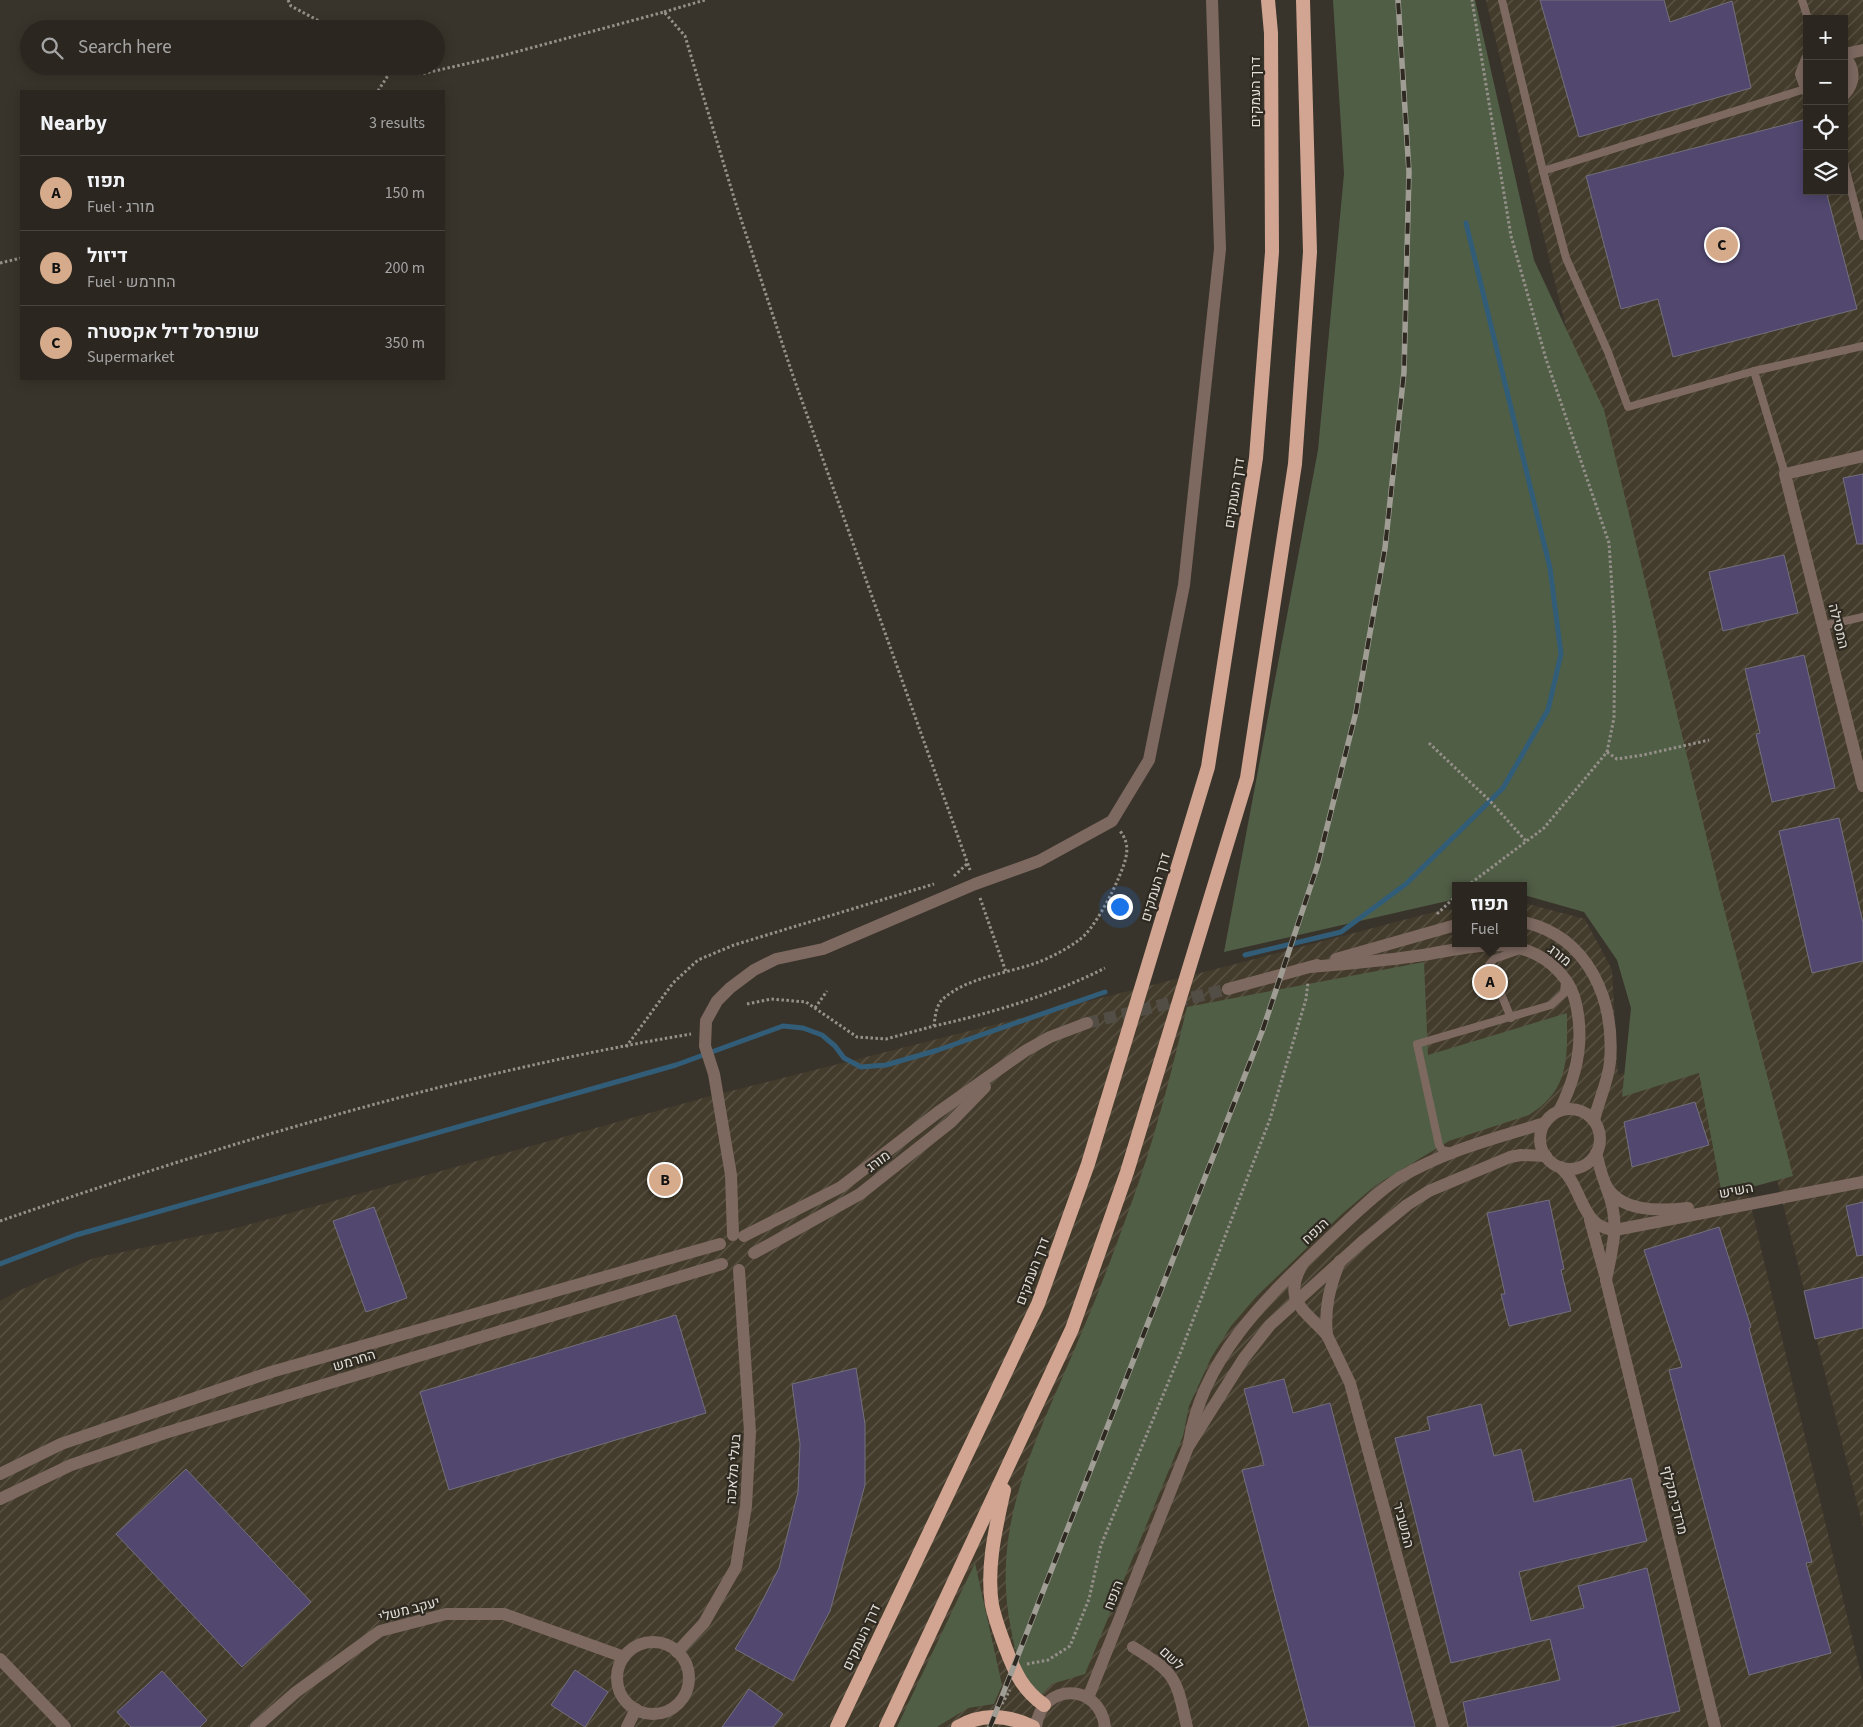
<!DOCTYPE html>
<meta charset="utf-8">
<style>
body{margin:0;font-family:"Source Sans 3",Heebo,sans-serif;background:#332f29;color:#f1f3f6}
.controls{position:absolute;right:15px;top:15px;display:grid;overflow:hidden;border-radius:0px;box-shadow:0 2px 12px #0003}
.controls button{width:45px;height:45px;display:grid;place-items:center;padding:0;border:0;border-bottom:1px solid #47443e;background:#2b2720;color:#f1f3f6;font:25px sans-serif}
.you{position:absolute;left:1119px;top:906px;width:18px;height:18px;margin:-12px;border:4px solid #fff;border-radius:50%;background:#1a73e8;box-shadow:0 0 0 8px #1a73e833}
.badge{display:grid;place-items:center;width:32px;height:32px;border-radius:50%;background:#d6ab8b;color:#111;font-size:16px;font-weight:700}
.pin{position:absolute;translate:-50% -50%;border:2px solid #fff;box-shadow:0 1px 5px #0006}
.popup{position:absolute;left:1452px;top:882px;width:75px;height:65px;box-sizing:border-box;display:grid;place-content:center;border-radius:0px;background:#2b2720;filter:drop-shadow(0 1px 4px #0005);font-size:16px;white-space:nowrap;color:#a6a5a5}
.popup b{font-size:19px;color:#f1f3f6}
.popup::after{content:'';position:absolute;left:50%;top:100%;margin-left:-10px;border:10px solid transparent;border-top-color:#2b2720}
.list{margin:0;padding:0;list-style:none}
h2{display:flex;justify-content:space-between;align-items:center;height:65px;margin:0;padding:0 20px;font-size:21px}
h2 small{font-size:16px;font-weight:400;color:#a6a5a5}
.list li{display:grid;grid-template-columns:32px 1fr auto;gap:15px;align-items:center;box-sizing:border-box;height:75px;padding:0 20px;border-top:1px solid #47443e}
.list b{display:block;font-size:19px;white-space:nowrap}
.list p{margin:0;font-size:16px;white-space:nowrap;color:#a6a5a5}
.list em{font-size:16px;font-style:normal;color:#a6a5a5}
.icon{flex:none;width:28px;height:28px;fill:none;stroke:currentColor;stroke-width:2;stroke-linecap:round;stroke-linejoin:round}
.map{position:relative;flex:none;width:1863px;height:1727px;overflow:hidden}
.search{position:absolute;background:#2b2720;box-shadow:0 2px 12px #0003;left:20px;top:20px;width:425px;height:55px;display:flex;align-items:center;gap:12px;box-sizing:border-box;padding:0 18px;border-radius:28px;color:#a6a5a5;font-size:19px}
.panel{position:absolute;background:#2b2720;box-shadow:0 2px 12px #0003;left:20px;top:90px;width:425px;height:290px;border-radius:0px}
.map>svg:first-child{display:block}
.industrial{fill:url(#industrial-furrows);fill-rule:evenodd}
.green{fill:#515e46}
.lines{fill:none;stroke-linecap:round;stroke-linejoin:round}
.stream{stroke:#325d78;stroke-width:5}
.building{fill:#51476f;stroke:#73707c}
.tertiary-tunnel{stroke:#524e45;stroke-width:12;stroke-dasharray:12 6;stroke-linecap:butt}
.path{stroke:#95918a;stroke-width:3;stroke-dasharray:2.5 2.5;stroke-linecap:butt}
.service{stroke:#7d6960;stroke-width:8}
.minor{stroke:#7d6960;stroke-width:12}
.tertiary{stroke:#7d6960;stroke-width:12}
.trunk{stroke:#d2a592;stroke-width:14}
.rail-casing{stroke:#a09d95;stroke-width:5.5}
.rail{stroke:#2f2a21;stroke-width:4;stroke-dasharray:11;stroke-linecap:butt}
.labels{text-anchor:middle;stroke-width:4.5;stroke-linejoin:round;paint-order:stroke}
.street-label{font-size:14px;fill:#e1ded8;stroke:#2f2a21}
</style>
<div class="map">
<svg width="1863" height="1727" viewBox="0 0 1863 1727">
<defs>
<pattern id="industrial-furrows" width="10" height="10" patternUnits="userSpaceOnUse" patternTransform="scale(1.25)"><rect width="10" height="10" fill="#433b2b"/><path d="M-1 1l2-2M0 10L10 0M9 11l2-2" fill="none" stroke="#5e5749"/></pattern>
</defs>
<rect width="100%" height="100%" fill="#39342b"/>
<g class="industrial">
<path d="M 1486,0 L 1863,0 L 1863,1527 L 1562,311 ZM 1807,19 L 1844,19 L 1844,191 L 1807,191 Z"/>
<path d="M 1524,903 L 1585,919 L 1612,970 L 1618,1075 L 1714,1048 L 1863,1684 L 1863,1727 L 0,1727 L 0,1301 L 16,1292 L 94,1258 L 233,1229 L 707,1097 L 1220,968 L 1438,911 L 1456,909 L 1456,943 L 1524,943 Z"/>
</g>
<g class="green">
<path d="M 1333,0 L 1475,0 L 1534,260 L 1604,410 L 1720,893 L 1793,1176 L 1722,1195 L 1699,1073 L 1622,1097 L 1631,1008 L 1617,960 L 1584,912 L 1524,895 L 1524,886 L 1456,886 L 1456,899 L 1224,952 L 1318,450 L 1344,174 Z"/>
<path d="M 1424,962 L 1428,1055 L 1567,1013 C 1567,1055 1571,1090 1529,1115 L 1449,1141 L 1376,1185 L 1342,1214 L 1256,1297 L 1231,1326 L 1211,1358 L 1189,1406 L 1183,1436 L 1085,1674 L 1052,1684 L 1040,1696 C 1020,1675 1016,1656 1011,1629 C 989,1523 1039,1435 1078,1341 C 1097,1297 1114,1252 1130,1207 C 1154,1142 1171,1074 1187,1007 Z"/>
<path d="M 975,1563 L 1002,1685 L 994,1704 L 968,1708 L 937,1727 L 897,1727 Z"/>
</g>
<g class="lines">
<g class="stream">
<path d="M 1245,955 L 1341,932 L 1406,884 L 1503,788 L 1548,710 L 1561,654 L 1550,568 L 1466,223"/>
<path d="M 0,1264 L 76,1235 L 676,1065 L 783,1026 L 803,1028 L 822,1035 L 835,1046 L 844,1058 L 861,1067 L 886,1065 L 938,1050 L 1105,992"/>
</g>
</g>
<g class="building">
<path d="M 1540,0 L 1664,0 L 1670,22 L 1732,1 L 1751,88 L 1579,137 Z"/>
<path d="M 1807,119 L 1807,191 L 1826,191 L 1857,309 L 1673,357 L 1658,299 L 1621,309 L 1586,176 Z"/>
<path d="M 1863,474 L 1863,544 L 1857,544 L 1843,478 Z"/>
<path d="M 1784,555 L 1798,613 L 1723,631 L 1709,572 Z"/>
<path d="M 1804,655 L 1835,788 L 1772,802 L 1756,734 L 1760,733 L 1745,669 Z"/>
<path d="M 1839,818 L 1863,923 L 1863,961 L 1812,973 L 1779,831 Z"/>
<path d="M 1695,1102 L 1709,1145 L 1632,1167 L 1624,1122 Z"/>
<path d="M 1549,1200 L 1564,1269 L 1561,1270 L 1571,1311 L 1509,1326 L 1501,1294 L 1505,1294 L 1487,1213 Z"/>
<path d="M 1863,1202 L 1863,1255 L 1857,1256 L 1846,1206 Z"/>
<path d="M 374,1207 L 407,1298 L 366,1312 L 333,1221 Z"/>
<path d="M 1719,1227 L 1751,1327 L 1749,1328 L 1812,1562 L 1806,1563 L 1831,1653 L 1749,1675 L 1669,1370 L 1682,1367 L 1644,1250 Z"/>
<path d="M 1863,1277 L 1863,1328 L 1815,1339 L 1804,1291 Z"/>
<path d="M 676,1315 L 706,1413 L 449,1490 L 420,1392 Z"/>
<path d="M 856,1368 L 865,1424 L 865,1485 L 830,1611 L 793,1681 L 735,1649 L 753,1619 L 779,1568 L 798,1492 L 800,1444 L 792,1384 Z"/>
<path d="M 1284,1379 L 1293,1413 L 1330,1403 L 1415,1727 L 1309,1727 L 1242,1470 L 1264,1465 L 1244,1389 Z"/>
<path d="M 1481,1404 L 1494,1456 L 1521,1449 L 1534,1502 L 1631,1478 L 1647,1541 L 1519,1572 L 1531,1621 L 1584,1608 L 1578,1586 L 1647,1568 L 1680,1711 L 1611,1727 L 1468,1727 L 1463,1702 L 1560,1680 L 1550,1639 L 1451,1663 L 1395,1438 L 1430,1430 L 1427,1417 Z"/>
<path d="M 186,1469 L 311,1602 L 242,1667 L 116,1534 Z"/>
<path d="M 575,1670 L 608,1692 L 585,1727 L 551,1705 Z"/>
<path d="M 162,1671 L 207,1720 L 200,1727 L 131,1727 L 117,1712 Z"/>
<path d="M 749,1689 L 783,1714 L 773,1727 L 722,1727 Z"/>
</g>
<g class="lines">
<path class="tertiary-tunnel" d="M 1087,1023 L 1228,989"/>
<g class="path">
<path d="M 288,0 L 291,6 L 334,29"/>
<path d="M 664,12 L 705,0"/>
<path d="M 405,66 L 421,74 L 501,56 L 664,12 L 685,36 L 735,201 L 792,373 L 970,870"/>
<path d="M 378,91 L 394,66"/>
<path d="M 0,263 L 21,258"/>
<path d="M 1429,743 L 1490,801 L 1526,841"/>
<path d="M 1607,752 L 1617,759 L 1643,755 L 1709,740"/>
<path d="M 954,876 L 968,863"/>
<path d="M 1467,886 L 1544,828 L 1607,752 L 1614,718 L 1615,634 L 1609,543 L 1546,359 L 1511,236 L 1472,0"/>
<path d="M 980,898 L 1006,972"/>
<path d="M 1437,914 L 1456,896"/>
<path d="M 747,1004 L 771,999 L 806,1002 L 857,1037 L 886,1039 L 934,1026 C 935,1017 936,1004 944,998 C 969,977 1005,974 1036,963 C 1050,958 1067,949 1079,940 C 1093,931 1113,892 1119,877 C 1126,860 1132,846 1120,831"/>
<path d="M 815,1008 L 827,991"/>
<path d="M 934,1026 C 992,1013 1052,995 1105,968"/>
<path d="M 626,1047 L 673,983 L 698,960 L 734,945 L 934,884"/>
<path d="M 0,1221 C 223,1144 458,1073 691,1034"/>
<path d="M 1027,1664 L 1048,1660 L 1070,1646 L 1089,1599 L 1101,1545 L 1178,1359 L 1270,1119 L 1306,999 L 1308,982"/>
<path d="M 1002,1704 L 1010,1690"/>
</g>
<g class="service">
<path d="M 1502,0 L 1543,171 L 1566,258 L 1608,352 L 1628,407 L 1754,371"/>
<path d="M 1802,0 L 1808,19"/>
<path d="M 1844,163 L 1863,236"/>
<path d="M 1543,171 L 1805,89"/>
<path d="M 1785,474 L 1754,371 L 1863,346"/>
<path d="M 1823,626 L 1863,617"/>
<path d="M 1511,1018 L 1489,965 L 1494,959 L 1520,950"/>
<path d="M 1452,1152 L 1442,1150 L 1439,1145 L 1417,1044 L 1551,1005 L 1564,993 L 1565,982"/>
</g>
<g class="minor">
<path d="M 1844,54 L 1863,50"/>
<path d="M 1844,57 C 1856,68 1855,83 1844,95"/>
<path d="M 1807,59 L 1801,74 L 1807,91"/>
<path d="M 1863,456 L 1785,474 L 1863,786"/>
<path d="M 1606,1187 C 1621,1222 1613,1244 1606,1280"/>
<path d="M 1590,1220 L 1605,1275"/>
<path d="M 1302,1265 C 1282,1301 1304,1309 1327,1335"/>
<path d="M 1327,1335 C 1324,1308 1330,1286 1340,1261"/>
<path d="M 1133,1647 C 1177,1674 1176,1678 1187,1727"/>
</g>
<g class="tertiary">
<path d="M 1524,922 C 1589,937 1615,1000 1610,1062 C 1608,1082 1598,1102 1594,1121"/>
<path d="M 1336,959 L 1456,925"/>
<path d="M 1310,967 C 1346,964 1381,961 1416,956 C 1463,950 1510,931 1551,964 C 1566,977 1574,990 1577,1009 C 1584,1044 1575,1080 1559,1111"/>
<path d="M 1228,989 L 1317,965"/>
<circle cx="1570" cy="1139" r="30"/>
<path d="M 1596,1153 C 1599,1163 1601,1174 1605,1183 C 1618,1213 1661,1211 1688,1208"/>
<path d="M 1560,1167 C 1583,1186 1580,1228 1615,1230 L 1863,1182"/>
<path d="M 733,1235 L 731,1175 L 714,1074 L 705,1046 L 706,1021 L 717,1001 L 730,988 L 754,970 L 776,959 L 823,949 L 975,884 L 1039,861 L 1112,821 L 1149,760 L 1184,585 L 1220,249 L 1212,0"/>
<path d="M 744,1236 L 841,1187 L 937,1113 L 1025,1051 L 1050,1037 L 1087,1023"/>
<path d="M 754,1253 L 860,1194 L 951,1122 L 985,1087"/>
<path d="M 1606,1280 L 1715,1727"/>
<path d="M 1327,1335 L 1350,1383 L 1443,1727"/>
<path d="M 1189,1443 C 1202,1358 1267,1297 1327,1240 C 1350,1219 1373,1195 1399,1178 C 1444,1151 1495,1138 1545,1123"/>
<path d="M 0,1474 L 61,1444 L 271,1372 L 720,1244"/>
<path d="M 0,1499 L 71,1465 L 165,1433 L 722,1264"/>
<circle cx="653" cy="1678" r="36"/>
<path d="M 677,1652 L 704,1623 L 736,1567 L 746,1506 L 750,1432 L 739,1270"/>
<path d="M 0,1659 L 65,1727"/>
<path d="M 1088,1698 L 1188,1447 L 1244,1358 L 1270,1325 L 1362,1242 L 1407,1205 L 1429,1191 L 1510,1157 L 1521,1155 L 1546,1156"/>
<path d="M 256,1727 L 296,1692 L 380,1631 L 446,1614 L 504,1614 L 624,1657"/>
<path d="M 627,1727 L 636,1709"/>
<path d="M 1036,1727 C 1041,1682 1100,1682 1105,1727"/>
</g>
<g class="trunk">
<path d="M 1004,1490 C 996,1527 986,1567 992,1605 C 995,1620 1001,1635 1006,1649 C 1015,1673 1023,1690 1044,1705"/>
<path d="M 837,1727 L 1038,1304 L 1088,1164 L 1208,767 L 1256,458 L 1272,252 L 1271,33 L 1268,0"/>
<path d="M 886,1727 L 1072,1329 L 1127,1172 L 1247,778 L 1295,464 L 1310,252 L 1303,0"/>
<path d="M 958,1727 C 983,1712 1008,1715 1033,1727"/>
</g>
<defs>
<path id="rail" d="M 990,1727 L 1263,1029 L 1317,867 L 1356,712 L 1385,548 L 1404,372 L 1409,172 L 1398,0"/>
</defs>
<use href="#rail" class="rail-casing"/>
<use href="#rail" class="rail"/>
</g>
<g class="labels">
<g class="street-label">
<text transform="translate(1255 92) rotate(-90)" y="5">דרך העמקים</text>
<text transform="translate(1234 493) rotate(-81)" y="5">דרך העמקים</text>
<text transform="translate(1839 626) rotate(76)" y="5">המסילה</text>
<text transform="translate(1155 887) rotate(-73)" y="5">דרך העמקים</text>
<text transform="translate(1560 955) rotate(39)" y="5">מורג</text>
<text transform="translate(878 1161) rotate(-37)" y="5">מורג</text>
<text transform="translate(1736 1190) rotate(-11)" y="5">השיש</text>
<text transform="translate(1315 1231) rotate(-43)" y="5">הנפח</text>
<text transform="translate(1032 1271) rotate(-69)" y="5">דרך העמקים</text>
<text transform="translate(354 1360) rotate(-17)" y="5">החרמש</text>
<text transform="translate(733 1469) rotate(-86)" y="5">בעלי מלאכה</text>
<text transform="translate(1675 1500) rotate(76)" y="5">מרדכי מקלף</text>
<text transform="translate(1404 1525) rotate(75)" y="5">המשביר</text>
<text transform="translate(1113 1595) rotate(-69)" y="5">הנפח</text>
<text transform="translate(409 1609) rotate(-15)" y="5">יעקב משלי</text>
<text transform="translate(861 1637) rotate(-65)" y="5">דרך העמקים</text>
<text transform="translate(1172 1658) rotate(43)" y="5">לשם</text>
</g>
</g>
</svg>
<div class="controls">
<button>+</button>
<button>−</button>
<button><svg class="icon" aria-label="locate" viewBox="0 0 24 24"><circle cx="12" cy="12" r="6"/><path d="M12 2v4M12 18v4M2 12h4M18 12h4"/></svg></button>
<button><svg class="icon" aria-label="layers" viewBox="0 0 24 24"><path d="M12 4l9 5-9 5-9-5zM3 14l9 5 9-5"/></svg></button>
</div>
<div class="you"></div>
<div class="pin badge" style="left:1490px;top:982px">A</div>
<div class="popup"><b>תפוז</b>Fuel</div>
<div class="pin badge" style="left:665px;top:1180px">B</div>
<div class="pin badge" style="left:1722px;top:245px">C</div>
<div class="search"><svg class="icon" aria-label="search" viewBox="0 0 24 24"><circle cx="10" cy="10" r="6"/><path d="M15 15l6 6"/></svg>Search here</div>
<section class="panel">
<h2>Nearby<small>3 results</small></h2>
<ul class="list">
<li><span class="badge">A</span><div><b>תפוז</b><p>Fuel · מורג</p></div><em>150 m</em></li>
<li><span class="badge">B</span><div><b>דיזול</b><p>Fuel · החרמש</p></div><em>200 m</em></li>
<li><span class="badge">C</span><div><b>שופרסל דיל אקסטרה</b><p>Supermarket</p></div><em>350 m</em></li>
</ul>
</section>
</div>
